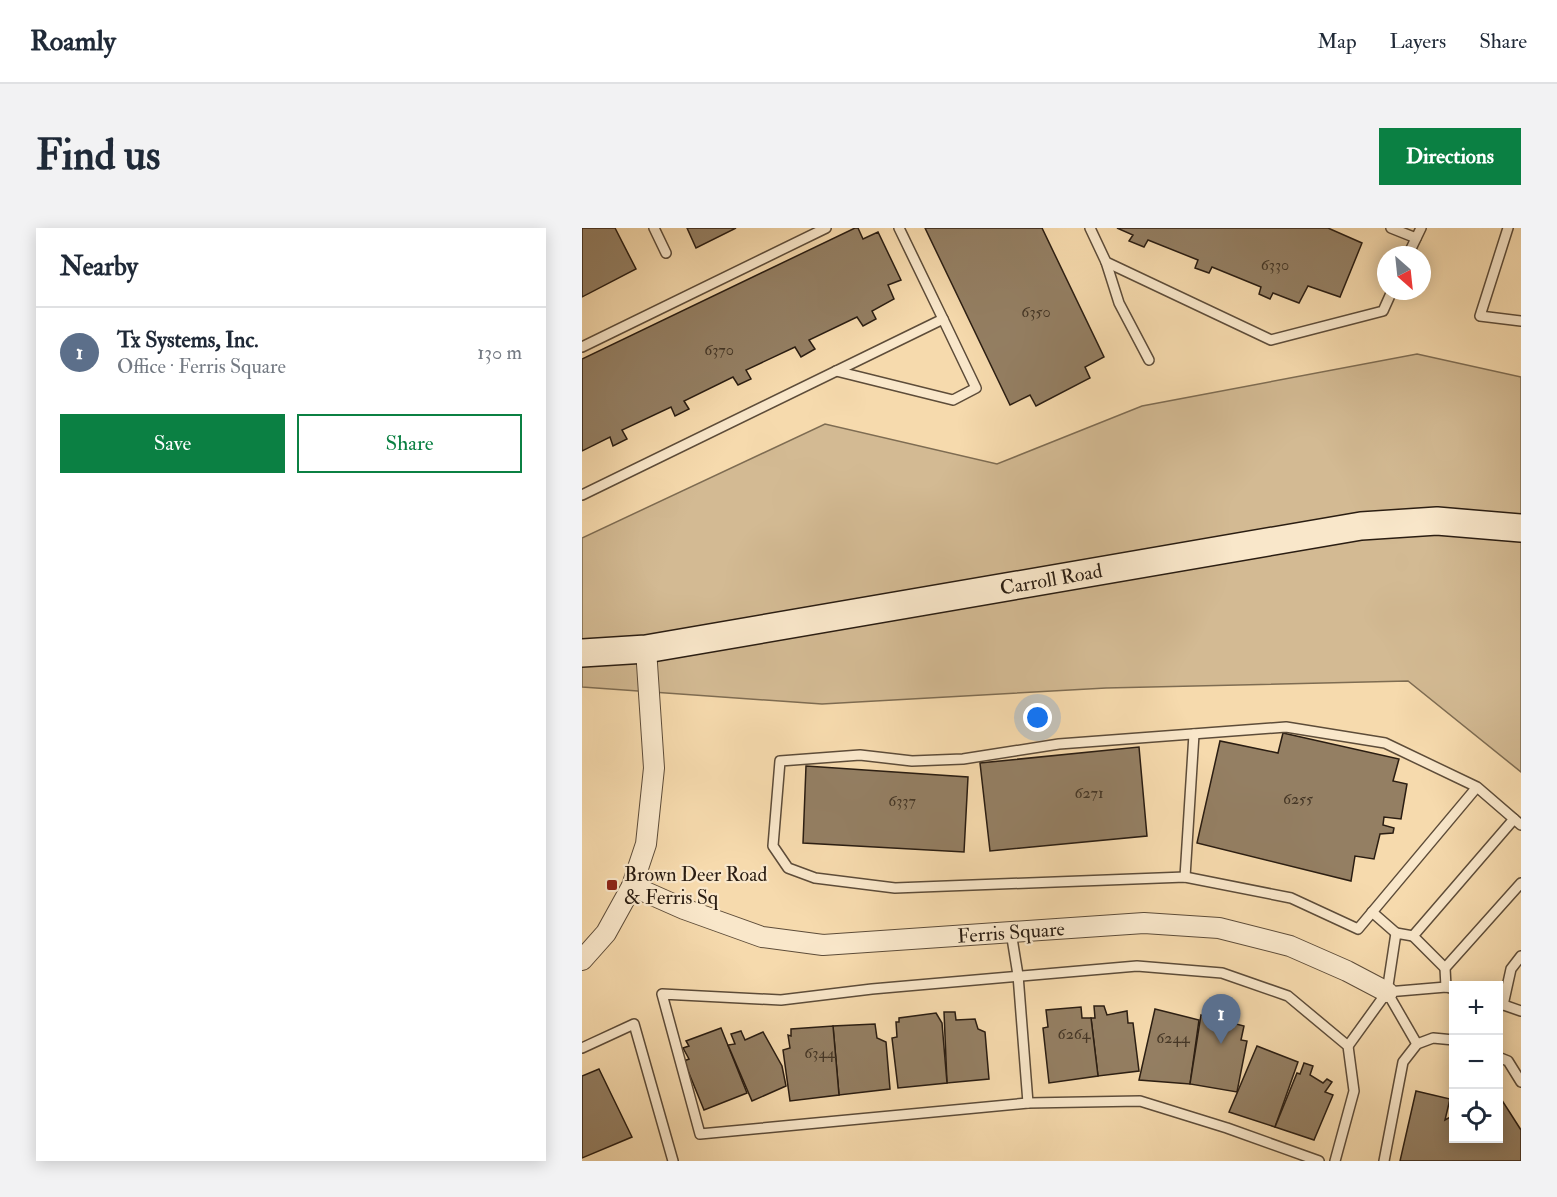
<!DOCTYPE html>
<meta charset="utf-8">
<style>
body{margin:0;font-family:"IM FELL Double Pica",serif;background:#f2f2f3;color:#1f2937}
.controls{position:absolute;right:18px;bottom:18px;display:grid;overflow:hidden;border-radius:0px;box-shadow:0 3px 15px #0003}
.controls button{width:54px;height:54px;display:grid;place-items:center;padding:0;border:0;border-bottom:2px solid #e0e1e3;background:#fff;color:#1f2937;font:30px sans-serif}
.compass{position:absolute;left:795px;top:18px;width:54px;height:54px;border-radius:50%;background:#fff;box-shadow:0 3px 15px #0003;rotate:153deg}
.you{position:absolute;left:456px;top:490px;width:21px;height:21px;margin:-15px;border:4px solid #fff;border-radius:50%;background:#1a73e8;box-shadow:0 0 0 9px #1a73e833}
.badge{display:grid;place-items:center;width:39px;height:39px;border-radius:50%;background:#0b8043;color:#fff;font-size:20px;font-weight:700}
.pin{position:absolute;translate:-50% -50px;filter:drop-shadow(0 2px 3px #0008)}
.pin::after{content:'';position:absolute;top:32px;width:21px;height:18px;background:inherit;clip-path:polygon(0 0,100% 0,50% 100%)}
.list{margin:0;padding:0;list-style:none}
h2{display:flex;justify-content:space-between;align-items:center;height:78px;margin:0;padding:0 24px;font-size:26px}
h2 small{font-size:20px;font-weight:400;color:#747a83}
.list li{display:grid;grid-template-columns:39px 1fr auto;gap:18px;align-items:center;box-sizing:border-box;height:90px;padding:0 24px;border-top:2px solid #e0e1e3}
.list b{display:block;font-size:22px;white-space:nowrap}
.list p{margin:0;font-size:20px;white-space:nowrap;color:#747a83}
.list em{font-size:20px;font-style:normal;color:#747a83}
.actions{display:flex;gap:12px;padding:18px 24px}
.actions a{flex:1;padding:14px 0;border:2px solid #0b8043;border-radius:0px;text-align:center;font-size:21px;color:#0b8043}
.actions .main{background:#0b8043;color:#fff}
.icon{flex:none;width:33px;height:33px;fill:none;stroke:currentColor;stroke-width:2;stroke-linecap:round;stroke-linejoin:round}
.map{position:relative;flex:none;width:939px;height:933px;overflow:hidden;border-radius:0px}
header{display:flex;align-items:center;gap:36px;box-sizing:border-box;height:84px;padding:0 30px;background:#fff;border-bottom:2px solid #e0e1e3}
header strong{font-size:28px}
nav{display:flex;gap:33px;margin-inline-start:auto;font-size:21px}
.intro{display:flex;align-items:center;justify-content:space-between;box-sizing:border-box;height:144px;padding:0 36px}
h1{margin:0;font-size:42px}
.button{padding:15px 27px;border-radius:0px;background:#0b8043;color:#fff;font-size:21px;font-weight:700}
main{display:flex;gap:36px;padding:0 36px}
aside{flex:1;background:#fff;border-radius:0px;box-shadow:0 3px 15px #0003}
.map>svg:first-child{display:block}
.green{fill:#d3ba93;stroke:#7e6c52;stroke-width:1.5}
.building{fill:#947f63;stroke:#2a1d12;stroke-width:1.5}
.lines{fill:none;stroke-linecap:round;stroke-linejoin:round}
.service-casing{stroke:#5d4c39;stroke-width:12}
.minor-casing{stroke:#5d4c39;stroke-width:22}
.secondary-casing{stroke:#2a1d12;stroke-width:30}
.service{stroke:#f9e7ca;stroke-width:9}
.minor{stroke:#f9e7ca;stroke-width:20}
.secondary{stroke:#f9e7ca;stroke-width:27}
.poi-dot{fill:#8f2418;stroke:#f9e7ca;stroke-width:2}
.labels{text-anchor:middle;stroke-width:4.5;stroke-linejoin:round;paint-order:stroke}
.number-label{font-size:16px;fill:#443626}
.street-label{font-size:20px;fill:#2a1d12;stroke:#f9e7ca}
.poi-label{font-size:20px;fill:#2a1d12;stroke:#f9e7ca;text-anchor:start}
</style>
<header>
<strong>Roamly</strong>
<nav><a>Map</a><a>Layers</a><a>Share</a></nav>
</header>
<div class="intro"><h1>Find us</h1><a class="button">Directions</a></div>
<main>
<aside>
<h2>Nearby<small></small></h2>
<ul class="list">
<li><span class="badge" style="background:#5c6f8a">1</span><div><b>Tx Systems, Inc.</b><p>Office · Ferris Square</p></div><em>130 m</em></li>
</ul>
<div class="actions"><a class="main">Save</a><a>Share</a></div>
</aside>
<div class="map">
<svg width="939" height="933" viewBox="0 0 939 933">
<rect width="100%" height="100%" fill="#f6daad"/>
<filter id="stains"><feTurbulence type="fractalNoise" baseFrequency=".00333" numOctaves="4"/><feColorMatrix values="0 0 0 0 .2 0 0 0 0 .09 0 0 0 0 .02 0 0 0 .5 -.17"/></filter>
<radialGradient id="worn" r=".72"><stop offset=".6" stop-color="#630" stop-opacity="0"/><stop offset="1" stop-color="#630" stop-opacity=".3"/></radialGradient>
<path class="green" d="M 835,126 L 939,149 L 939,544 L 826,453 L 524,460 L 240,476 L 0,459 L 0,310 L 243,196 L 415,236 L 560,178 Z"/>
<g class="building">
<path d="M 0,0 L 33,0 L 54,41 L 0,69 Z"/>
<path d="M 105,0 L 154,0 L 114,20 Z"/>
<path d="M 273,0 L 276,0 L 281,11 L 296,4 L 319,52 L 306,57 L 312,71 L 290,83 L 294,91 L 281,98 L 275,89 L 227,112 L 233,121 L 219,129 L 213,119 L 164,142 L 169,151 L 156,157 L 151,149 L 102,173 L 107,181 L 93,188 L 89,179 L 40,202 L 45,211 L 31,218 L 28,209 L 0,223 L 0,131 Z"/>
<path d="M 343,0 L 460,0 L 522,129 L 503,139 L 508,150 L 454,178 L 448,167 L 428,177 Z"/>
<path d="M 535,0 L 746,0 L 780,15 L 758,69 L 726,58 L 717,75 L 691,65 L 688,71 L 677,66 L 679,59 L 630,39 L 627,45 L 613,40 L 616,32 L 566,12 L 562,19 L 547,13 L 551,7 Z"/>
<path d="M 701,505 L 817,531 L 811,553 L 825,556 L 819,591 L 802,589 L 801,597 L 812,600 L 811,605 L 798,606 L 792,631 L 773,628 L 769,653 L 615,615 L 638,513 L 696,525 Z"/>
<path d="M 557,519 L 565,608 L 408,623 L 398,535 Z"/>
<path d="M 224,538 L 386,549 L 382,624 L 221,615 Z"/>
<path d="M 512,778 L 522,778 L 525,787 L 545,783 L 546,795 L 551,795 L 557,843 L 516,848 L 509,790 L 513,790 Z"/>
<path d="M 499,779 L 500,790 L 509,790 L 516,848 L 467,855 L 461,800 L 466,799 L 464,782 Z"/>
<path d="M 573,781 L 617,792 L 608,856 L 557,852 Z"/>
<path d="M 362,784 L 373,784 L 374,792 L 393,791 L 396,801 L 403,804 L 407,851 L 365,855 Z"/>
<path d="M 354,785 L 360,795 L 365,855 L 316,860 L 310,810 L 315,809 L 314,794 L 317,794 L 317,790 Z"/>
<path d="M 619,787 L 662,798 L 659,812 L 665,813 L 655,864 L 608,856 Z"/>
<path d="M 293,796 L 295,810 L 304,814 L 308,861 L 257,867 L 251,798 Z"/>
<path d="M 251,798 L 257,867 L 208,873 L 201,822 L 208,820 L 206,807 L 209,808 L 209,801 Z"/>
<path d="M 139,800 L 165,865 L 122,882 L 102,833 L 107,831 L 101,820 L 107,818 L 104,813 Z"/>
<path d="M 159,803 L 163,812 L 181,804 L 200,838 L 204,858 L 170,873 L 146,817 L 153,816 L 149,806 Z"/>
<path d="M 675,818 L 716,834 L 693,899 L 647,884 Z"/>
<path d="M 722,835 L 731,838 L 728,847 L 741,855 L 745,851 L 750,854 L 743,864 L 751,867 L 732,912 L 693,899 L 715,845 L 718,846 Z"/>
<path d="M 17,841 L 50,909 L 0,930 L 0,848 Z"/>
<path d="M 834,863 L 868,871 L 863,892 L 872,887 L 872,910 L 916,910 L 916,866 L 939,902 L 939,933 L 818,933 Z"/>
</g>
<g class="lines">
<defs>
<g id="service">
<path d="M 72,0 L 84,25"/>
<path d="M 508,0 L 524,34 L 689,112 L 801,83 L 810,63"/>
<path d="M 809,0 L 834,10"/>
<path d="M 926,0 L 898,88 L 939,93"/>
<path d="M 826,27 L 839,0"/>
<path d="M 524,34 L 537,75 L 567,132"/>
<path d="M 0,119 L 244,0"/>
<path d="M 254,143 L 371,172 L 394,160 L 361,91"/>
<path d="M 0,267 L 361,91 L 317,0"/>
<path d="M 895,559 L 776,701 L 709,670 L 603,649 L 313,660 L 233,650 L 206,640 L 191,618 L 198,533 L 278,527 L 330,533 L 381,531 L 477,516 L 704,499 L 803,515 L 895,559 L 939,597"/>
<path d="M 603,649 L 612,506"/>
<path d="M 790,684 L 814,705"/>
<path d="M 429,704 L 436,747 L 446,875"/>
<path d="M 863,740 L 831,708 L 932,591"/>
<path d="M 864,759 L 863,740 L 939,655"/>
<path d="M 805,764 L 864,759 L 872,761"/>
<path d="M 805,764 L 835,816"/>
<path d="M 916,775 L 939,783"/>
<path d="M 921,777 L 929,741 L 939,728"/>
<path d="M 766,818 L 805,764 L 814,705 L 831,708"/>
<path d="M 0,820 L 52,796 L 91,933"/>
<path d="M 916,829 L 926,833 L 939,854"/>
<path d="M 737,933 L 645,900 L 558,873 L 446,875 L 118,906 L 80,766 L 199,772 L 290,761 L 555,738 L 640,745 L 706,768 L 766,818 L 772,863 L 753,933"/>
<path d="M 802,933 L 821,834 L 835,816 L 851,810 L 872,812"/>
</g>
<g id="minor">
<path d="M 50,658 L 102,681 L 180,709 L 241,717 L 562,695 L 637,700 L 708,718 L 765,743 L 805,764"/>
<path d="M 0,732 L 24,705 L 50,658 L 64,616 L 72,540 L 64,421"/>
</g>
<path id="secondary" d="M 0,425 L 64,421 L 779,298 L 855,293 L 939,300"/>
</defs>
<use href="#service" class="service-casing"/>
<use href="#minor" class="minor-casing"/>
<use href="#secondary" class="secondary-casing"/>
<use href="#service" class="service"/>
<use href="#minor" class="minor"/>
<use href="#secondary" class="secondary"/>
</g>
<rect class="poi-dot" x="24" y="651" width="12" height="12" rx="3"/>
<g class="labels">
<g class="number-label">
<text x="693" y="42">6330</text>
<text x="454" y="89">6350</text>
<text x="137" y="127">6370</text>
<text x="507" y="570">6271</text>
<text x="716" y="576">6255</text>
<text x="320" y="578">6337</text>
<text x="492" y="811">6264</text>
<text x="591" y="815">6244</text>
<text x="238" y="830">6344</text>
</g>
<g class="street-label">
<text transform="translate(469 351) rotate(-10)" y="7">Carroll Road</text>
<text transform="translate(429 704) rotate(-4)" y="7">Ferris Square</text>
</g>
<g class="poi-label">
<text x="42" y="653">Brown Deer Road<tspan x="42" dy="23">&amp; Ferris Sq</tspan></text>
</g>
</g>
<rect width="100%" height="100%" filter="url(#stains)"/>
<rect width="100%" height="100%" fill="url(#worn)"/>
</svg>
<div class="controls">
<button>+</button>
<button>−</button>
<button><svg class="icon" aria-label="locate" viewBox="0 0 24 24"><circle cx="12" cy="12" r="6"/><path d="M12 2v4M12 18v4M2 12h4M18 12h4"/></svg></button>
</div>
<svg class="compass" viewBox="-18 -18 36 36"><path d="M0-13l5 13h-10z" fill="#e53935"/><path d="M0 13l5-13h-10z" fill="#747a83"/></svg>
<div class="you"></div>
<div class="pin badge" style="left:639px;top:816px;background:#5c6f8a">1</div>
</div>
</main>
